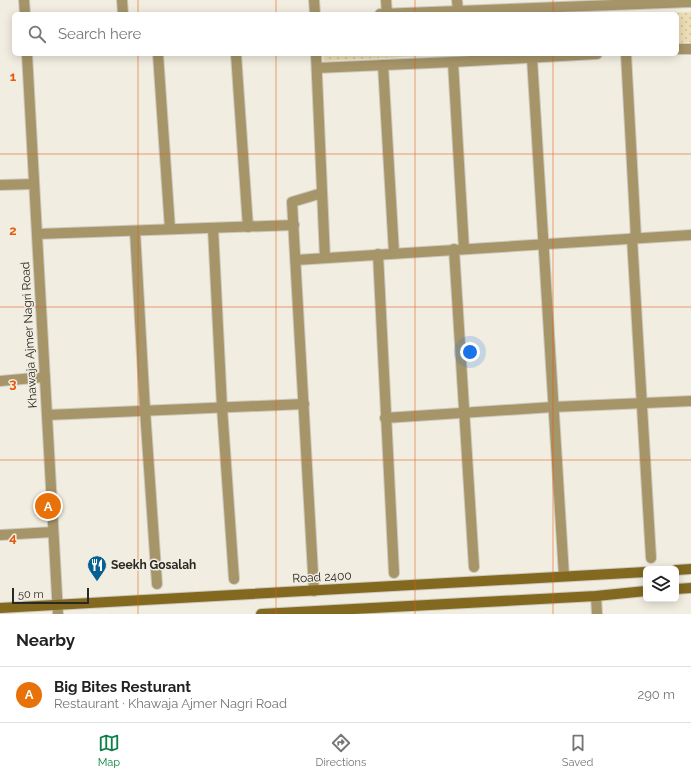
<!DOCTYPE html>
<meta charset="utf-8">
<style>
body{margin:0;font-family:Raleway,sans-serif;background:#f2f2f2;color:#222}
.controls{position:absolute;right:12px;bottom:12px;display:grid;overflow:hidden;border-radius:6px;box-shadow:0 2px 10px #0003}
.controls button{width:36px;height:36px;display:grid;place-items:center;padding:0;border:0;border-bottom:1px solid #e0e0e0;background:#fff;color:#222;font:20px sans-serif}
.scale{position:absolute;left:12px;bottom:10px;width:77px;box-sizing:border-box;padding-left:4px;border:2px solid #292823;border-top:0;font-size:11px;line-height:14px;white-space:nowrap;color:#292823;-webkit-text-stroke:3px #f2ede1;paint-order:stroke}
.you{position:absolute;left:470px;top:352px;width:14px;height:14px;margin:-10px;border:3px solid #fff;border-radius:50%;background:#1a73e8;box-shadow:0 0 0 6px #1a73e833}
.badge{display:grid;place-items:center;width:26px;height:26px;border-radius:50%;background:#0b8043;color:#fff;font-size:13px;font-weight:700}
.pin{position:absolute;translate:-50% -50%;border:2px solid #fff;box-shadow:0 1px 4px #0006}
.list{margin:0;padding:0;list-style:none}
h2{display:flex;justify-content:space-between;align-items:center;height:52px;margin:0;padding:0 16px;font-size:17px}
h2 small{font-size:13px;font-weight:400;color:#767676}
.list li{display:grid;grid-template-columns:26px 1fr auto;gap:12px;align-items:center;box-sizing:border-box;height:56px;padding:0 16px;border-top:1px solid #e0e0e0}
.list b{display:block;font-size:15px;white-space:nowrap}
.list p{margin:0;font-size:13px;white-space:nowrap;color:#767676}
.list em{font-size:13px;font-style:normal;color:#767676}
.icon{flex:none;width:22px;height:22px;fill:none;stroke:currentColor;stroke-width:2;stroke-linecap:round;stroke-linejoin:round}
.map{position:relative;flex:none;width:691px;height:614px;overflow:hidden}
.search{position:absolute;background:#fff;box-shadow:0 2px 10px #0003;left:12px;right:12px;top:12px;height:44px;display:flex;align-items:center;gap:10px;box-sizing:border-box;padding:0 14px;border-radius:6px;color:#767676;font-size:15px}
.sheet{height:108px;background:#fff}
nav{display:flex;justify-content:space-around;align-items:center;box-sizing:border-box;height:56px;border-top:1px solid #e0e0e0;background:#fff;font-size:11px;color:#767676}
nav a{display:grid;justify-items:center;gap:2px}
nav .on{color:#0b8043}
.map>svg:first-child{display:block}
.park{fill:url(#park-dots)}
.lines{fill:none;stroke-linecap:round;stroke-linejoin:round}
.minor-casing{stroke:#cecabf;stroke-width:12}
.tertiary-casing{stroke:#cecabf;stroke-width:12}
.secondary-casing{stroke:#cecabf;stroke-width:12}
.minor{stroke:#a69569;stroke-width:10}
.tertiary{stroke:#a69569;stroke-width:10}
.secondary{stroke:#836920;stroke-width:10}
.grid{fill:none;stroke:#e8590c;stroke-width:1;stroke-opacity:0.55}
.labels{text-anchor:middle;stroke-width:3;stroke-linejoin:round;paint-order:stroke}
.street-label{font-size:12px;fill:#292823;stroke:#f2ede1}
.poi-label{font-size:12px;font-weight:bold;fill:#292823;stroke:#f2ede1;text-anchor:start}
.grid-label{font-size:13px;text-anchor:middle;font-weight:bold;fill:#e8590c;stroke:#f2ede1;stroke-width:3;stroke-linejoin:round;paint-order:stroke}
</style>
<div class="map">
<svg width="691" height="614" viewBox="0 0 691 614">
<defs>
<pattern id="park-dots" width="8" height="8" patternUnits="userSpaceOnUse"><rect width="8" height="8" fill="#eedeb5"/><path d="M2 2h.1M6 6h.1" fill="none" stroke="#ccbe9b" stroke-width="1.8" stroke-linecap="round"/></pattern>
</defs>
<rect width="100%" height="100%" fill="#f2ede1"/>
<g class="park">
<path d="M 691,12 L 691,42 L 677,43 L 677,14 L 637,14 Z"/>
<path d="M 324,54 L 459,54 L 324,61 Z"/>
</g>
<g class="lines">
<defs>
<g id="minor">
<path d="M 122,0 L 123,14"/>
<path d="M 314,0 L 315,14"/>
<path d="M 386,0 L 387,14"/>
<path d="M 457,0 L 458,11"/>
<path d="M 380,14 L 691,2"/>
<path d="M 677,49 L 691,49"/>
<path d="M 158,54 L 170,229"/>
<path d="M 236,54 L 248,227"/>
<path d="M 316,54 L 325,258"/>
<path d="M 626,54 L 636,238"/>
<path d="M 532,58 L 564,576"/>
<path d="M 453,62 L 464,249"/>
<path d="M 383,65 L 394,253"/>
<path d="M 317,68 L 453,62 L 597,54"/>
<path d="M 0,185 L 34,184"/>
<path d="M 213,228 L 222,407 L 234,579"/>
<path d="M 135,231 L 145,410 L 157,584"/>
<path d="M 37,234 L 294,225"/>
<path d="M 632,238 L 651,558"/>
<path d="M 454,249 L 474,567"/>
<path d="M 378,254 L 394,573"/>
<path d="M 296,260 L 691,235"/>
<path d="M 0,381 L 45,377"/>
<path d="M 47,415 L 304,404"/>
<path d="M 385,418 L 553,407 L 691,401"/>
<path d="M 0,535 L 53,532"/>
<path d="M 314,591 L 292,202 L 322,193"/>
<path d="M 596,596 L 597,614"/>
</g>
<g id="tertiary">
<path d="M 24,0 L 25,14"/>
<path d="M 27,54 L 58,614"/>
</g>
<g id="secondary">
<path d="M 676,570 L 691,569"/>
<path d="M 676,589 L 691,588"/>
<path d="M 0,608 L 646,572"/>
<path d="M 261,614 L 596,596 L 646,591"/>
</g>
</defs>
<use href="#minor" class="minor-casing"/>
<use href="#tertiary" class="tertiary-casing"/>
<use href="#secondary" class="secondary-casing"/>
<use href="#minor" class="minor"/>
<use href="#tertiary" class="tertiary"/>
<use href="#secondary" class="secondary"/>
</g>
<path class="grid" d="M 138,0 L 138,14M 276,0 L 276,14M 415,0 L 415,14M 553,0 L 553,14M 138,54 L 138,614M 276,54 L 276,614M 415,54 L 415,614M 553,54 L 553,614M 0,154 L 691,154M 0,307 L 691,307M 0,460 L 691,460"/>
<defs>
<symbol id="restaurant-pin" viewBox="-11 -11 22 30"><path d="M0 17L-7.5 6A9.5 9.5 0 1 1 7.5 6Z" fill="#066192" stroke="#f2ede1"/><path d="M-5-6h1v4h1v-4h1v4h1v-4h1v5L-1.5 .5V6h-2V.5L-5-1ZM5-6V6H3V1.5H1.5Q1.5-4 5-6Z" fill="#fff"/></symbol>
</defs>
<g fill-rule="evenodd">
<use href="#restaurant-pin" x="86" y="554" width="22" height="30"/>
</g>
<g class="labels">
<g class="street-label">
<text transform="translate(29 335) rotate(-93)" y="4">Khawaja Ajmer Nagri Road</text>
<text transform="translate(322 577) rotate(-3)" y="4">Road 2400</text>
</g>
<g class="poi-label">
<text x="111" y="569">Seekh Gosalah</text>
</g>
</g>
<g class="grid-label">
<text x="13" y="81">1</text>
<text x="13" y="235">2</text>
<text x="13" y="388">3</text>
<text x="13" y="542">4</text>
</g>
</svg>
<div class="controls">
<button><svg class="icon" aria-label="layers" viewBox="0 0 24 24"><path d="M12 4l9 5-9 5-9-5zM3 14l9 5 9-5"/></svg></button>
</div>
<div class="scale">50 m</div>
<div class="you"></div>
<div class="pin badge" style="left:48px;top:506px;background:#e8710a">A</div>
<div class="search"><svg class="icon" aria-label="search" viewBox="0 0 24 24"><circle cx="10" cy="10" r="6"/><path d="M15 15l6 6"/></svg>Search here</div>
</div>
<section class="sheet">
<h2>Nearby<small></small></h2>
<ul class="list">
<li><span class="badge" style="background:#e8710a">A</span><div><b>Big Bites Resturant</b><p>Restaurant · Khawaja Ajmer Nagri Road</p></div><em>290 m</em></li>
</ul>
</section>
<nav>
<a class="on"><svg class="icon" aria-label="map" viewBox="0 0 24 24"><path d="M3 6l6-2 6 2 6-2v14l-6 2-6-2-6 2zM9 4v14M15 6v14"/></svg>Map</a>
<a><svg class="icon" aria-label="directions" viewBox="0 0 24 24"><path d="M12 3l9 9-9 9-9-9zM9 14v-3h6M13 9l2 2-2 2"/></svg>Directions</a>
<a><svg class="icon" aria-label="saved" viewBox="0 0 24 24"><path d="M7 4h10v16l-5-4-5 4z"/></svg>Saved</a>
</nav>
